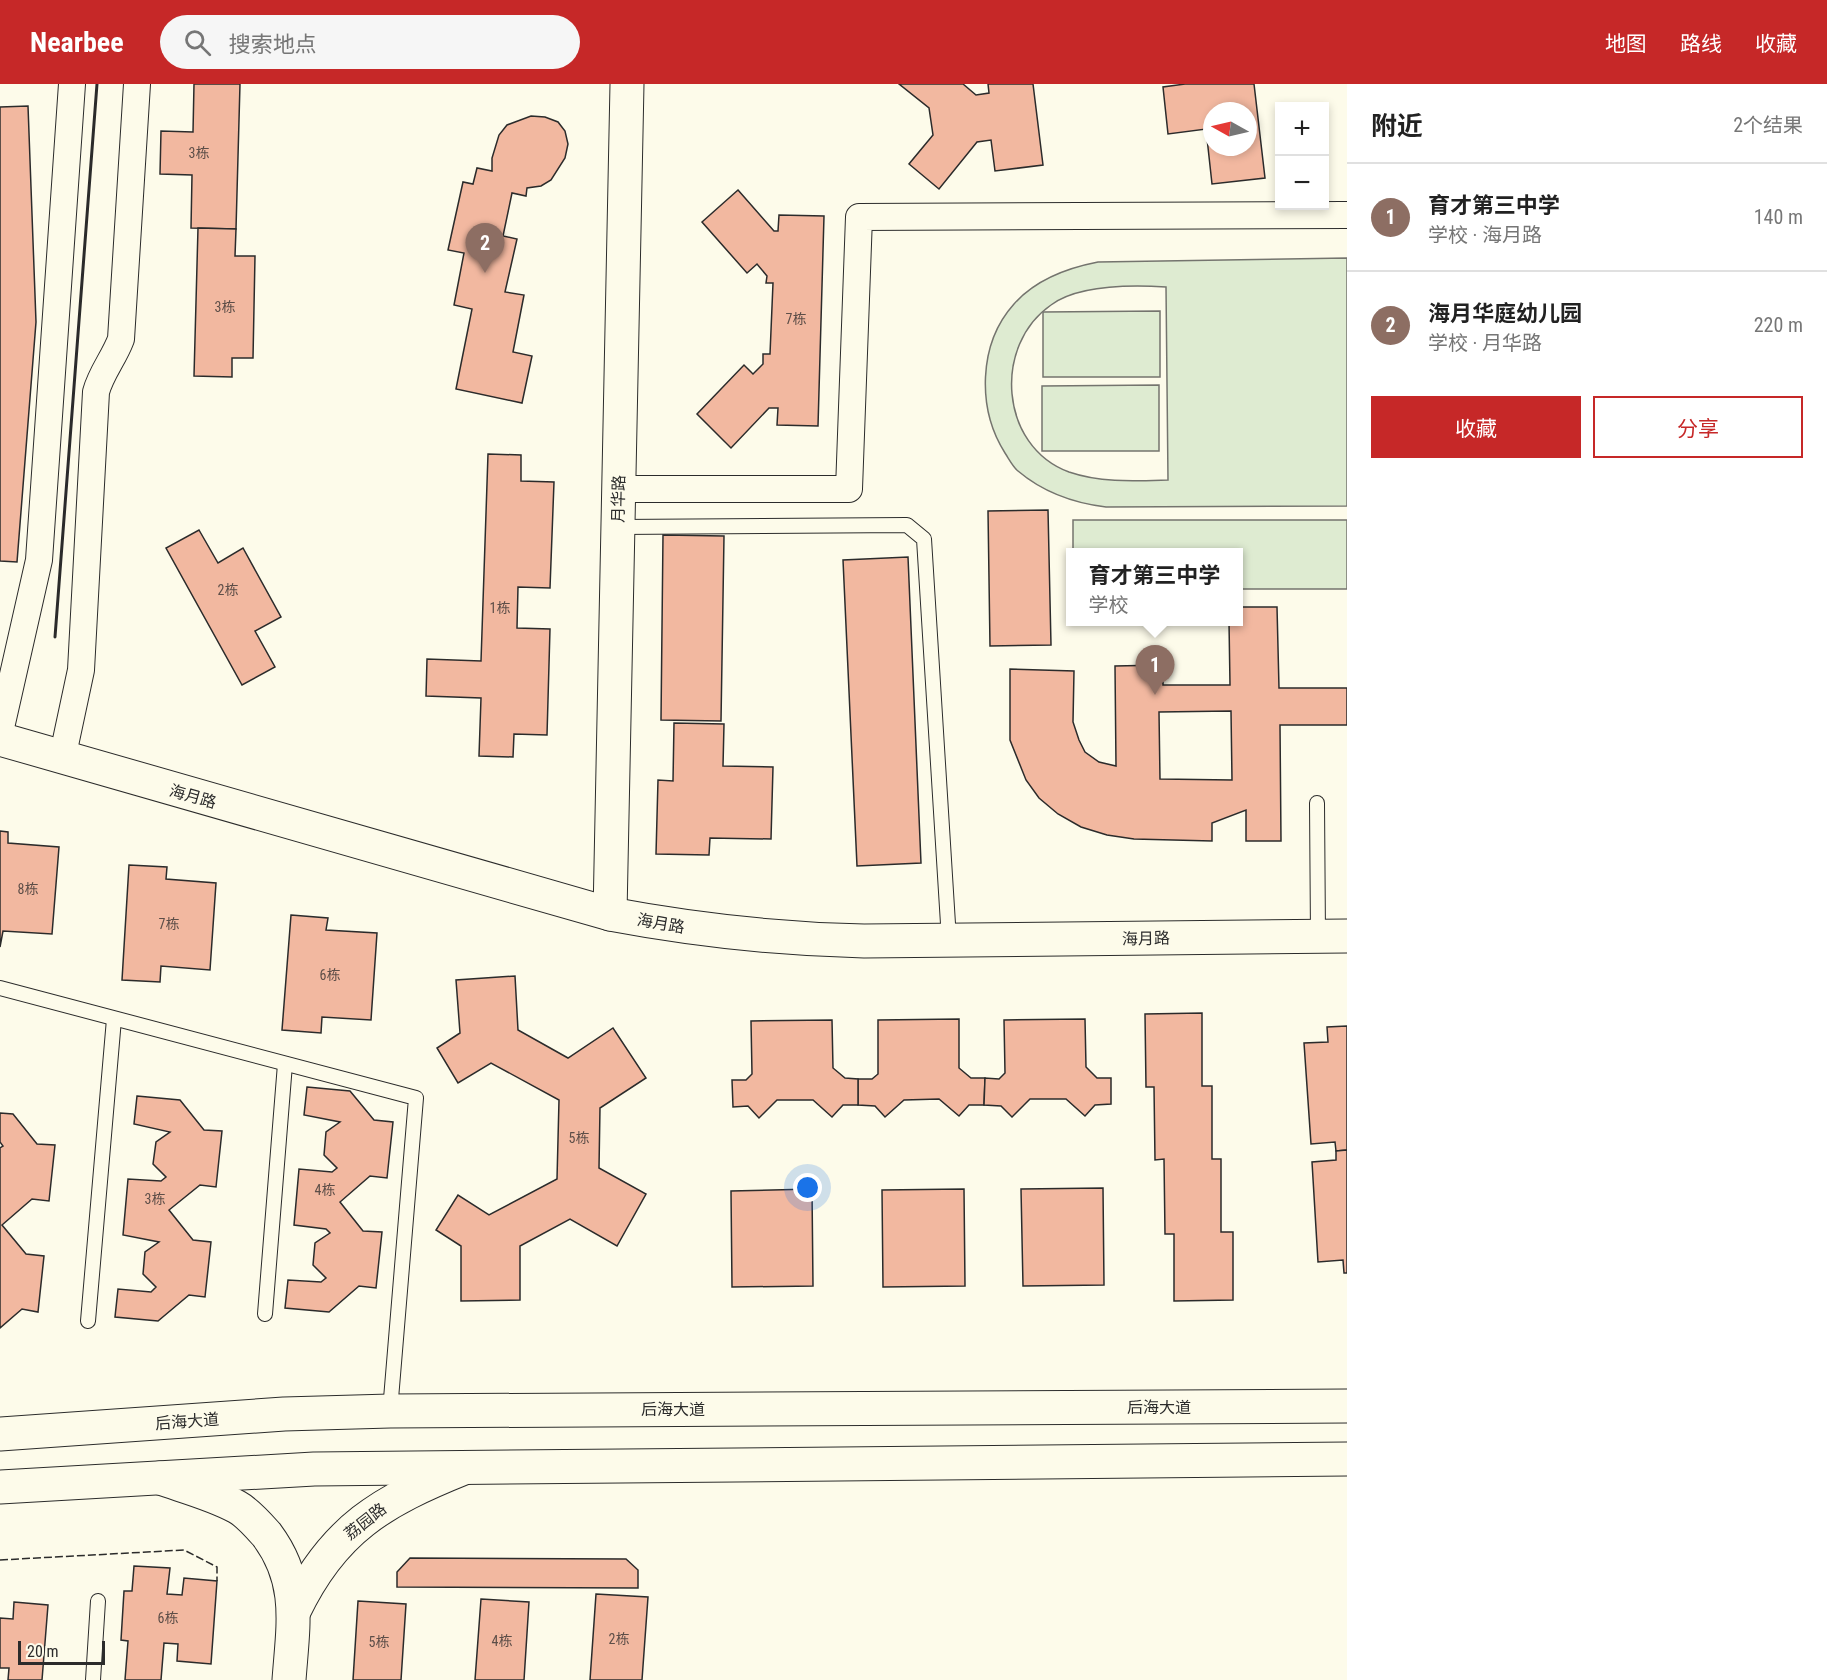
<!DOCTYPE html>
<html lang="zh">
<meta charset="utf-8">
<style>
body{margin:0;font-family:"Roboto Condensed","Noto Sans SC",sans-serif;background:#f6f6f6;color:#222}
.controls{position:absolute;right:18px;top:18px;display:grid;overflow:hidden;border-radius:0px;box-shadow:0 3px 9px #0003}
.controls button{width:54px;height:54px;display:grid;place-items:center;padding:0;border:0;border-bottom:2px solid #e0e0e0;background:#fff;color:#222;font:30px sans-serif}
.compass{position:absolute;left:1203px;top:18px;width:54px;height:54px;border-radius:50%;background:#fff;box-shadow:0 3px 9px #0003;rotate:278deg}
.scale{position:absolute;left:18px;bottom:15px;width:87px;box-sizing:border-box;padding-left:6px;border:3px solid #2b2b2b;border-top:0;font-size:16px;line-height:21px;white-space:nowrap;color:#2b2b2b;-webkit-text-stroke:4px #fdfbea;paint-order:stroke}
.you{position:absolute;left:808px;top:1104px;width:21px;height:21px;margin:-15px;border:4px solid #fff;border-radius:50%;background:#1a73e8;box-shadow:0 0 0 9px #1a73e833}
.badge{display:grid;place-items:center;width:39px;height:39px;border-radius:50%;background:#c62828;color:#fff;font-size:20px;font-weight:700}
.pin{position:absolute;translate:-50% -50px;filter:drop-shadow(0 2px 3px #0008)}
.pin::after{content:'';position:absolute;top:32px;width:21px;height:18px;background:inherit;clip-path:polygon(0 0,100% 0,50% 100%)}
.popup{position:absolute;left:1066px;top:464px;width:177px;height:78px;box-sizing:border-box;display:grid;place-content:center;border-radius:0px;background:#fff;filter:drop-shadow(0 2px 4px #0005);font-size:20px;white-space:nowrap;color:#767676}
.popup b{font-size:22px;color:#222}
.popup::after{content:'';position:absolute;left:50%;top:100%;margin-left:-12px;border:12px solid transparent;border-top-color:#fff}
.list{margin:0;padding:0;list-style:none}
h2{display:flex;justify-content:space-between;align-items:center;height:78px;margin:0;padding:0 24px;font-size:26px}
h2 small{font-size:20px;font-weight:400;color:#767676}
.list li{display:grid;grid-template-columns:39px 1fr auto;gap:18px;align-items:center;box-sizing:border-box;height:108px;padding:0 24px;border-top:2px solid #e0e0e0}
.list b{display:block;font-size:22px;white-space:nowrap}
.list p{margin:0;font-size:20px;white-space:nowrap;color:#767676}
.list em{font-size:20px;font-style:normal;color:#767676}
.actions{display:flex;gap:12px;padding:18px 24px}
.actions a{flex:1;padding:14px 0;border:2px solid #c62828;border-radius:0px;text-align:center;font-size:21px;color:#c62828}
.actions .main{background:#c62828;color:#fff}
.icon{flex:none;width:33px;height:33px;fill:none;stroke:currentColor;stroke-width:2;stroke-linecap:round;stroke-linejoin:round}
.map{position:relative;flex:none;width:1347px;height:1596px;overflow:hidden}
header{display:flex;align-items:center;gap:36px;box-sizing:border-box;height:84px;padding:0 30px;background:#c62828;color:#fff}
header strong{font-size:28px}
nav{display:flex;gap:33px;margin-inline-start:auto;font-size:21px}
.search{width:420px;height:54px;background:#f6f6f6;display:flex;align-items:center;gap:15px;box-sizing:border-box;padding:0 21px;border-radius:33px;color:#767676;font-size:22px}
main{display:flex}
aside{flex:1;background:#fff}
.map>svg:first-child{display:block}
.green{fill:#deebd1;stroke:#74746e;stroke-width:1.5;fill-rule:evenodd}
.building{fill:#f2b8a0;stroke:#2b2b2b;stroke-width:1.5;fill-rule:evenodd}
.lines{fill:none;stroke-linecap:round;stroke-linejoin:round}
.lane-casing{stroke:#2b2b2b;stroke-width:16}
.street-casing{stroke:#2b2b2b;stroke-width:28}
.secondary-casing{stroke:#2b2b2b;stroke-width:35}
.primary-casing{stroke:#2b2b2b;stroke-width:35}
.lane{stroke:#fdfbea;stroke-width:14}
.street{stroke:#fdfbea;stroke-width:26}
.secondary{stroke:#fdfbea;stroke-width:33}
.primary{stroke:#fdfbea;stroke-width:33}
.fence{stroke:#2b2b2b;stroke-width:1.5;stroke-dasharray:8 3;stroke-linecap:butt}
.wall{stroke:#2b2b2b;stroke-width:3}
.labels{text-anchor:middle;stroke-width:4.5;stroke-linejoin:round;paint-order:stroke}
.number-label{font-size:14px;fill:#5d4e48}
.street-label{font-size:16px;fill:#2b2b2b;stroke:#fdfbea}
</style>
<header>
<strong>Nearbee</strong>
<div class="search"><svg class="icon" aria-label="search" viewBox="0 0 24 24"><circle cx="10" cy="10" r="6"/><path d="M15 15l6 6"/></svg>搜索地点</div>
<nav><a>地图</a><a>路线</a><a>收藏</a></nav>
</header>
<main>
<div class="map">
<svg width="1347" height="1596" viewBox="0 0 1347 1596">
<rect width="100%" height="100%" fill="#fdfbea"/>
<g class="green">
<path d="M 1347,174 L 1347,422 L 1106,423 C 1073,419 1044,409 1018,387 C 1013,383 1009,375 1005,369 C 977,325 978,260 1014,220 C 1036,195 1067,184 1098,178 ZM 1166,203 L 1168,396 C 1135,397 1101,399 1069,388 C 999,362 993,261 1051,221 C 1078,201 1133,201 1166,203 Z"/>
<path d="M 1160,227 L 1160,293 L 1043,293 L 1043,228 Z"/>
<path d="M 1159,301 L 1159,367 L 1042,367 L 1042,302 Z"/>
<path d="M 1073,436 L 1347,436 L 1347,505 L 1239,505 L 1239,468 L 1073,468 Z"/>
</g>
<g class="building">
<path d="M 194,0 L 240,0 L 236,145 L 191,144 L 192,91 L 160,90 L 161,47 L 193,48 Z"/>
<path d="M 899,0 L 963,0 L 976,11 L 989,9 L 988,0 L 1033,0 L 1043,81 L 995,87 L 991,56 L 977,58 L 939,105 L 909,80 L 933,51 L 929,24 Z"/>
<path d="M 1185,0 L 1254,0 L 1265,94 L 1212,100 L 1206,45 L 1168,50 L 1163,3 ZM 1212,27 L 1248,27 L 1248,63 L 1212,63 Z"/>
<path d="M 28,22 L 36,238 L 17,478 L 0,477 L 0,23 Z"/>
<path d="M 531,32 L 545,33 L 558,38 L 565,47 L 568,60 L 565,74 L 551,96 L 541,102 L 527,104 L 526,112 L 512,109 L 503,152 L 517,155 L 505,208 L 524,211 L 513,268 L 532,272 L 522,319 L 456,305 L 472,225 L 454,221 L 464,169 L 448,166 L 463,98 L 473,100 L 477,84 L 492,87 L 492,74 L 499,51 L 507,41 Z"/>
<path d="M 738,106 L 774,147 L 778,147 L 779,131 L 824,132 L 818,342 L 777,341 L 778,324 L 769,324 L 731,364 L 697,330 L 744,281 L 753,290 L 763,280 L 763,270 L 770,270 L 773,199 L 766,199 L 767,192 L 757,180 L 747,189 L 702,138 Z"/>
<path d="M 198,144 L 236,145 L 235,172 L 255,172 L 253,274 L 232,274 L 232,293 L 194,292 Z"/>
<path d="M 488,370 L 521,371 L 521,397 L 554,398 L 550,504 L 518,503 L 517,544 L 550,545 L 547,651 L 514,650 L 513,673 L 479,672 L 481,614 L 426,612 L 427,575 L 481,577 Z"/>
<path d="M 1048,426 L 1051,561 L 990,562 L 988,427 Z"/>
<path d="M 199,446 L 218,479 L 243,464 L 281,533 L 255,547 L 275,583 L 242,601 L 166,464 Z"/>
<path d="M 663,451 L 724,452 L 721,637 L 661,636 Z"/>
<path d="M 908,473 L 921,779 L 857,782 L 843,476 Z"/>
<path d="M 1239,523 L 1277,523 L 1279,604 L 1347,604 L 1347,641 L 1280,641 L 1281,757 L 1246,757 L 1246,726 L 1212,739 L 1212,757 L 1134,755 L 1107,751 L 1081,743 L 1058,730 L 1039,714 L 1026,696 L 1010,656 L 1010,585 L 1074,587 L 1073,638 L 1079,656 L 1085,668 L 1099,678 L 1116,682 L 1115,582 L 1163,581 L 1163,601 L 1230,601 L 1229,538 L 1239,538 ZM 1231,627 L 1232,696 L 1160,695 L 1159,628 Z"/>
<path d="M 674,639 L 724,640 L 723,682 L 773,683 L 771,755 L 710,754 L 709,771 L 656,770 L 658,696 L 673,697 Z"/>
<path d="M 0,747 L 8,748 L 8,759 L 59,763 L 52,850 L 3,847 L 0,863 Z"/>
<path d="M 129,781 L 167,783 L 166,795 L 216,799 L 210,886 L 161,882 L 160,898 L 122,896 Z"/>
<path d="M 291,831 L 328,834 L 326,846 L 377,849 L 371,936 L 322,933 L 321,949 L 282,946 Z"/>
<path d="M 515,892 L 518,946 L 568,974 L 613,944 L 646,994 L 600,1024 L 599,1084 L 646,1110 L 617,1162 L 570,1135 L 520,1162 L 520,1216 L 461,1217 L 461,1162 L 436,1146 L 458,1111 L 489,1131 L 557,1095 L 559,1016 L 491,979 L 458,999 L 437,964 L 460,949 L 456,896 Z"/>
<path d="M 1202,929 L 1202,1002 L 1212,1002 L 1212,1075 L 1221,1075 L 1221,1148 L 1233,1148 L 1233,1216 L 1174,1217 L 1174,1150 L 1165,1150 L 1164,1075 L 1155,1076 L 1154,1003 L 1146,1003 L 1145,930 Z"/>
<path d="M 959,935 L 959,984 L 971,994 L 985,994 L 984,1021 L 969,1021 L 959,1032 L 939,1015 L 904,1016 L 885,1033 L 875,1022 L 858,1021 L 858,995 L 872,995 L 878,990 L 878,936 Z"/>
<path d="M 1085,935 L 1086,983 L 1097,994 L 1111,994 L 1111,1020 L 1095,1021 L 1085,1032 L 1066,1015 L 1030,1015 L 1012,1033 L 1001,1022 L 984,1021 L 985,994 L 999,995 L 1005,989 L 1004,936 Z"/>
<path d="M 832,936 L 833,984 L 845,994 L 858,995 L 858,1021 L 843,1021 L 832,1033 L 813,1016 L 777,1016 L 759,1034 L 748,1022 L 733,1023 L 732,996 L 746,996 L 752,990 L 751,937 Z"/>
<path d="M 1347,942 L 1347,1066 L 1336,1067 L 1335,1058 L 1311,1060 L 1304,959 L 1328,958 L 1327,943 Z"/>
<path d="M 307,1003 L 350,1007 L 374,1036 L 393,1038 L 387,1094 L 370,1092 L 340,1118 L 363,1147 L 382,1148 L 376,1204 L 359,1202 L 329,1228 L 285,1224 L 288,1196 L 321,1198 L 326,1194 L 313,1181 L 315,1159 L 330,1149 L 326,1145 L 294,1141 L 299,1085 L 332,1088 L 337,1084 L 324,1071 L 326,1048 L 340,1038 L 304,1031 Z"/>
<path d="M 137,1012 L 180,1016 L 204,1046 L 222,1047 L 216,1103 L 200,1101 L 169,1126 L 193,1156 L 211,1158 L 205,1213 L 189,1211 L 158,1237 L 115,1233 L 118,1205 L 151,1208 L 156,1203 L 143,1190 L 145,1168 L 159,1158 L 123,1151 L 128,1095 L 161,1097 L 166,1093 L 153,1080 L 156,1058 L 170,1048 L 134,1040 Z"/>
<path d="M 0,1029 L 13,1030 L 37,1060 L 55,1061 L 49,1117 L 32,1115 L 2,1141 L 26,1170 L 44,1172 L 38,1228 L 22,1225 L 0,1244 L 0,1064 L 3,1062 L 0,1058 Z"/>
<path d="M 1347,1066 L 1347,1189 L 1344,1189 L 1343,1176 L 1318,1178 L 1312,1078 L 1336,1076 L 1336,1067 Z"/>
<path d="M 1103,1104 L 1104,1201 L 1023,1202 L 1021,1105 Z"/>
<path d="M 812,1105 L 813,1202 L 732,1203 L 731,1107 Z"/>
<path d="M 964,1105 L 965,1202 L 883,1203 L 882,1106 Z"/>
<path d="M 410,1474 L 626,1475 L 638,1486 L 638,1504 L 397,1503 L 397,1488 Z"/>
<path d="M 134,1482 L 170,1484 L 167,1510 L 182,1511 L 184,1494 L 217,1497 L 211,1580 L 177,1577 L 178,1560 L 164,1559 L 161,1596 L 125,1596 L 128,1557 L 121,1556 L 124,1507 L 132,1507 Z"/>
<path d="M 596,1510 L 648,1513 L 642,1596 L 590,1596 Z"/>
<path d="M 481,1515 L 529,1518 L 524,1596 L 475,1596 Z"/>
<path d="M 358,1517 L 406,1520 L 401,1596 L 353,1596 Z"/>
<path d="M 14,1518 L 48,1521 L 42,1596 L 8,1596 L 9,1584 L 0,1584 L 0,1534 L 13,1535 Z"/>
</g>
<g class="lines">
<defs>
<g id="lane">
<path d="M 618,443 L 907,441 L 924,455 L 949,856"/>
<path d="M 1317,719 L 1318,852"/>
<path d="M 0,904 L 416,1014 L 390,1327"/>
<path d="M 265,1230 L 285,980"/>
<path d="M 88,1237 L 114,935"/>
<path d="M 93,1596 L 98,1517"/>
</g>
<g id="street">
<path d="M 619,405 L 849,405 L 859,133 L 1347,131"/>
<path d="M 0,648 L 39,476 L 72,0"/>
<path d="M 62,675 L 81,586 L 96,308 C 101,289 114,274 121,255 L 137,0"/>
</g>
<g id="secondary">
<path d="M 0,655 L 610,830 C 695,846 778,855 864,857 L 1347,852"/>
<path d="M 610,830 L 627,0"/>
<path d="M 160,1394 C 186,1403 213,1410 237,1423 C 248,1429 259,1442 267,1451 C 302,1498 293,1541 289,1596"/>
<path d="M 294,1527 C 333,1445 382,1417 464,1384"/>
</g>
<g id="primary">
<path d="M 0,1350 L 284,1330 L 390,1327 L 1347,1322"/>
<path d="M 0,1403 L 314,1385 L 1347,1375"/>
</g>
</defs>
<use href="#lane" class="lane-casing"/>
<use href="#street" class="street-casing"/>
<use href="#secondary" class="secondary-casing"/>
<use href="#primary" class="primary-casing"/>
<use href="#lane" class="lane"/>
<use href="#street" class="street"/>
<use href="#secondary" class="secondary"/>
<use href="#primary" class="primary"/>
<path class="fence" d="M 0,1476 L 184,1466 L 217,1483 L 217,1497"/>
<path class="wall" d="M 55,553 L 97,0"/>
</g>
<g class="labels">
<g class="number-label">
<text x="199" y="74">3栋</text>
<text x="225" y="228">3栋</text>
<text x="796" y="240">7栋</text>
<text x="228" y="511">2栋</text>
<text x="500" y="529">1栋</text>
<text x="28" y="810">8栋</text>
<text x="169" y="845">7栋</text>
<text x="330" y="896">6栋</text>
<text x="579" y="1059">5栋</text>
<text x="325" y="1111">4栋</text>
<text x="155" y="1120">3栋</text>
<text x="168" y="1539">6栋</text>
<text x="619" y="1560">2栋</text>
<text x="502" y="1562">4栋</text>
<text x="379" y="1563">5栋</text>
</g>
<g class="street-label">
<text transform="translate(618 415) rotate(-89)" y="6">月华路</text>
<text transform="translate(193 712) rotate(16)" y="6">海月路</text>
<text transform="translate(661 839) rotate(10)" y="6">海月路</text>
<text transform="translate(1146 854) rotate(-1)" y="6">海月路</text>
<text x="1159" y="1329">后海大道</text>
<text x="673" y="1331">后海大道</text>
<text transform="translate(187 1337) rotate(-4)" y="6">后海大道</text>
<text transform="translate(365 1437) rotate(-38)" y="6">荔园路</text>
</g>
</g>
</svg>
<div class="controls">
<button>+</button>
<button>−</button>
</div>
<svg class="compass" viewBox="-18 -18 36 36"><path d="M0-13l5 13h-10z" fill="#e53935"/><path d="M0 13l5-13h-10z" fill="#767676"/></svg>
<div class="scale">20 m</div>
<div class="you"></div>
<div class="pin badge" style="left:1155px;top:611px;background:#8d6e63">1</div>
<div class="popup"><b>育才第三中学</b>学校</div>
<div class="pin badge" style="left:485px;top:189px;background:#8d6e63">2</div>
</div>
<aside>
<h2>附近<small>2个结果</small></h2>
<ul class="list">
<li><span class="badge" style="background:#8d6e63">1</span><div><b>育才第三中学</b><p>学校 · 海月路</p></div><em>140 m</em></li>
<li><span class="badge" style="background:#8d6e63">2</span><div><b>海月华庭幼儿园</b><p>学校 · 月华路</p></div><em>220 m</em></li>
</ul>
<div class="actions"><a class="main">收藏</a><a>分享</a></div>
</aside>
</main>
